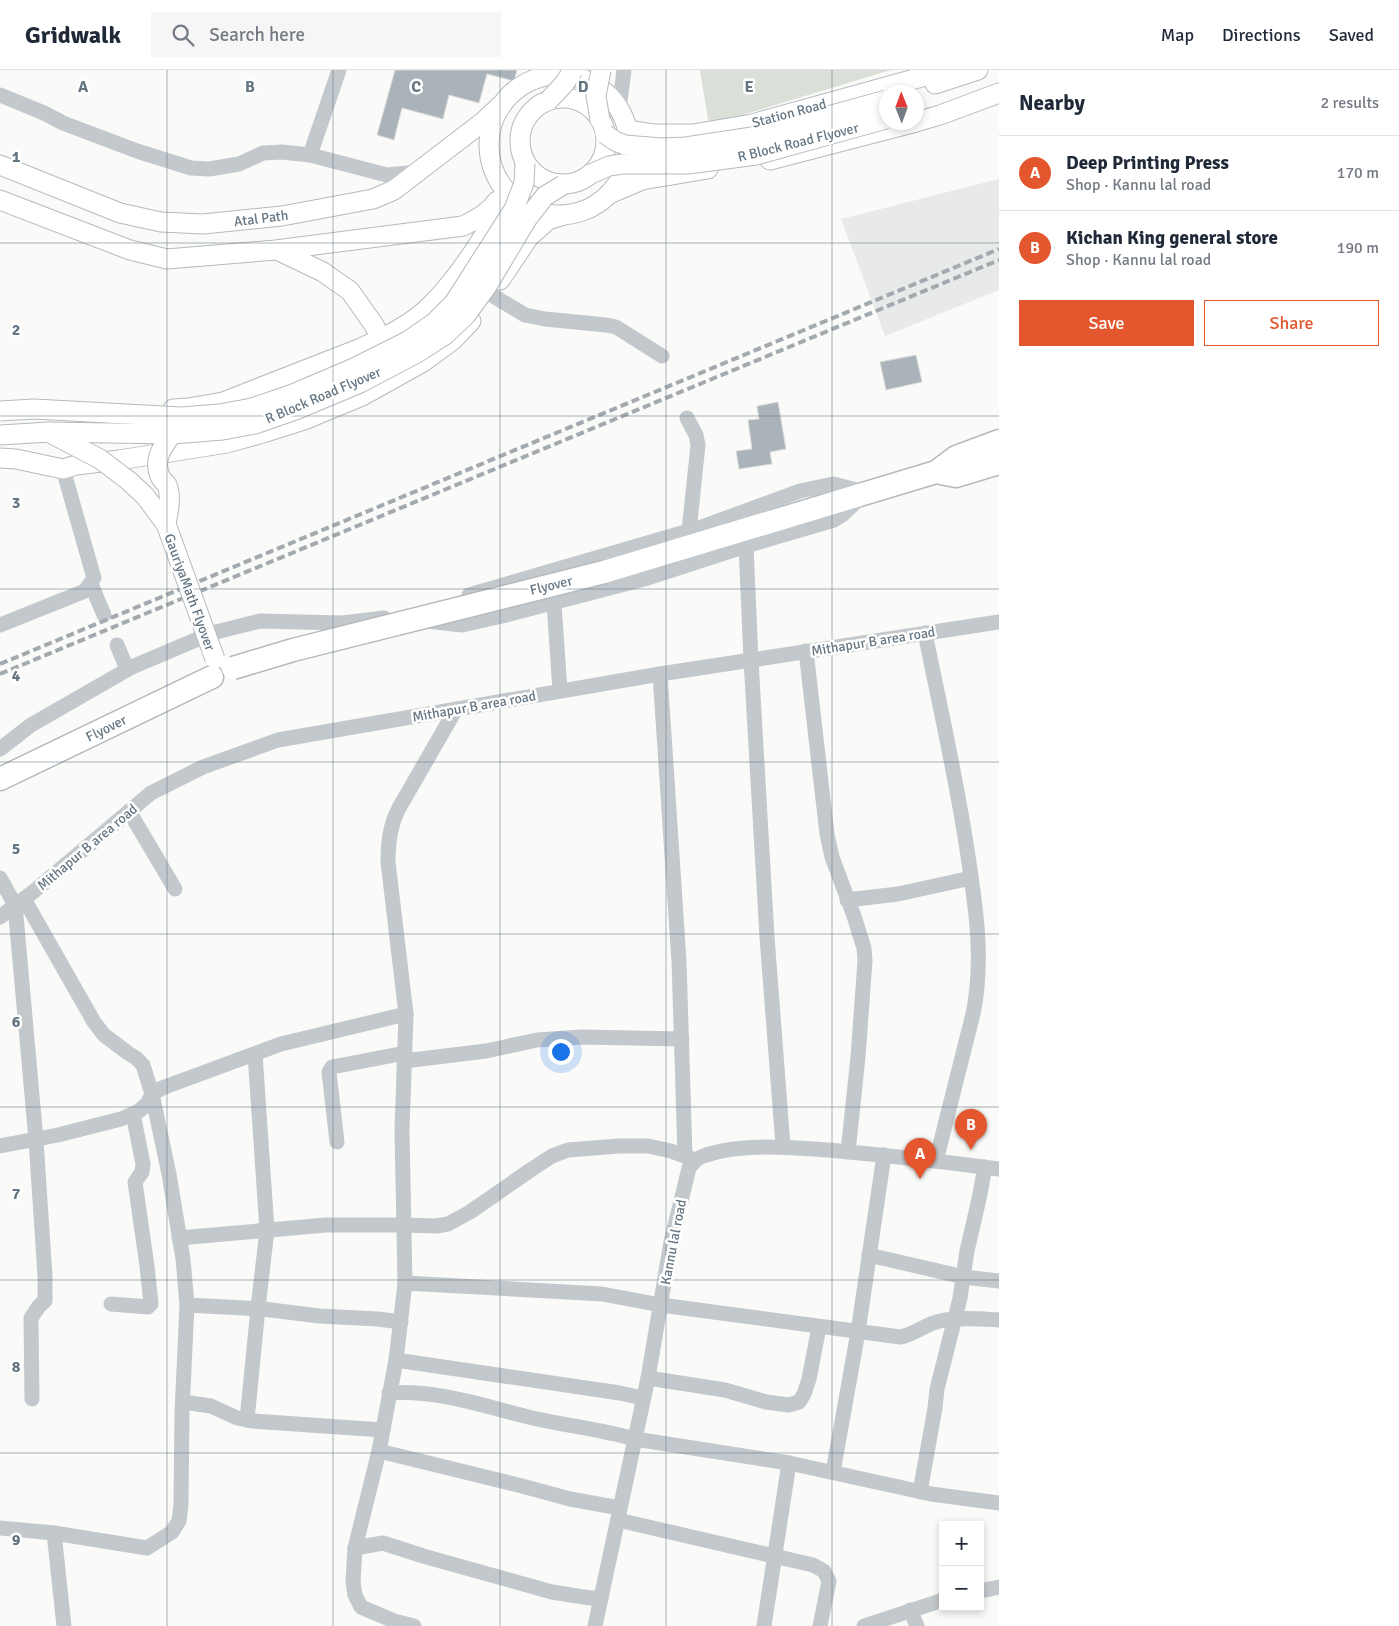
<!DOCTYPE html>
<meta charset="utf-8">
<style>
body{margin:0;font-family:Signika,sans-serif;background:#f6f6f7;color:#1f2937}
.controls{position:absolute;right:15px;bottom:15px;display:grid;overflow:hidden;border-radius:0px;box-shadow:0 2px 8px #0003}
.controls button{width:45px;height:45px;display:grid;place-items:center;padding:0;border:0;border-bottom:1px solid #e0e1e3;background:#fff;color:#1f2937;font:25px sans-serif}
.compass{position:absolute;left:879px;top:15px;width:45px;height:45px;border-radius:50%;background:#fff;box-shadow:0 2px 8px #0003;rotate:359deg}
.you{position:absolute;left:560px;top:981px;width:18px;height:18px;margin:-12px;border:4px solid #fff;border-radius:50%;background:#1a73e8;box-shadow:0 0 0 8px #1a73e833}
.badge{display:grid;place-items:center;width:32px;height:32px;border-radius:50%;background:#e4572e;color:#fff;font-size:16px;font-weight:700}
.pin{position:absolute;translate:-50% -41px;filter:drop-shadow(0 1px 2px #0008)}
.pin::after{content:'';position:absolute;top:26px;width:18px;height:15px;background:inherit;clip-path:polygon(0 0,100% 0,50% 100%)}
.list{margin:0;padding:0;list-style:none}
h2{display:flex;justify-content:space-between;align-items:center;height:65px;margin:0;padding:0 20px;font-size:21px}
h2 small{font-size:16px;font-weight:400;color:#747a83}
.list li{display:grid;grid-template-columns:32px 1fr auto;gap:15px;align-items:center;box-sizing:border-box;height:75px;padding:0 20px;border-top:1px solid #e0e1e3}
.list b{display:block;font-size:19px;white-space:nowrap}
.list p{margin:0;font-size:16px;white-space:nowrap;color:#747a83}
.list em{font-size:16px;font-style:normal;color:#747a83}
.actions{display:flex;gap:10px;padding:15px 20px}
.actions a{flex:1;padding:11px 0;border:1px solid #e4572e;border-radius:0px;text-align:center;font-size:18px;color:#e4572e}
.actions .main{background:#e4572e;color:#fff}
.icon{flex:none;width:28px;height:28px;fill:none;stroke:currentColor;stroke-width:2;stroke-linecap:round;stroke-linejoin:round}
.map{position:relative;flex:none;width:999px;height:1556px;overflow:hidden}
header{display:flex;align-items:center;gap:30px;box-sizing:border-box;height:70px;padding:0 25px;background:#fff;border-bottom:1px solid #e0e1e3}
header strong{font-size:24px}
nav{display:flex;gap:28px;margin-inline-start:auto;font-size:18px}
.search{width:350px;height:45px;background:#f6f6f7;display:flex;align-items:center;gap:12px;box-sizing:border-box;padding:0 18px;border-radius:0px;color:#747a83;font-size:19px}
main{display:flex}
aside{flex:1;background:#fff}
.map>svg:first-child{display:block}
.built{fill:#e8e9e9}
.green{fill:#dadfd7}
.building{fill:#aab3b9;stroke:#dcdcda}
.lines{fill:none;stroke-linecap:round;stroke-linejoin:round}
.major-casing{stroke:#b5babe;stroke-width:21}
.highway-casing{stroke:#b4b9bd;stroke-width:25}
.minor{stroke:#c3c8cc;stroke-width:15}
.major{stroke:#fff;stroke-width:19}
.highway{stroke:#fff;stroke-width:22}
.rail{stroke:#a2aab0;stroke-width:4;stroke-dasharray:8 4;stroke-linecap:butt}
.major-bridge-casing{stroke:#b5babe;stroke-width:21;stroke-linecap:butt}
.highway-bridge-casing{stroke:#b4b9bd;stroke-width:25;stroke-linecap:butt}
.major-bridge{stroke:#fff;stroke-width:19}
.highway-bridge{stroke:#fff;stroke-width:22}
.grid{fill:none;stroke:#657683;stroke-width:1;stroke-opacity:0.55}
.labels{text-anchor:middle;stroke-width:5;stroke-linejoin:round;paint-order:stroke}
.street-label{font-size:14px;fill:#657683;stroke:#fff}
.grid-label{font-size:16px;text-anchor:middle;font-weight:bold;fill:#657683;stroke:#fff;stroke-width:5;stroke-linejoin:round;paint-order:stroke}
</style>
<header>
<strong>Gridwalk</strong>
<div class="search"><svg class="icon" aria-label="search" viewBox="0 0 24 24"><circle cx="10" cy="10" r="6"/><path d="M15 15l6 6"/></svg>Search here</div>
<nav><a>Map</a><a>Directions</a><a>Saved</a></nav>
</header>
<main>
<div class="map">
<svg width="999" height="1556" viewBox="0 0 999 1556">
<rect width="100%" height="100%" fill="#fafaf8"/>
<path class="built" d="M 999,109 L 999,220 L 885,266 L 841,149 Z"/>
<path class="green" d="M 700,0 L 891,0 L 709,55 Z"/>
<g class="building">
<path d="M 395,0 L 517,0 L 514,11 L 487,4 L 479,33 L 449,25 L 443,49 L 402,38 L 394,70 L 377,65 Z"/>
<path d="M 916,285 L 922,312 L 886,320 L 880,292 Z"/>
<path d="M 778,332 L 786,379 L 770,382 L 772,394 L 739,399 L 736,381 L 752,379 L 748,350 L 759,349 L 757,336 Z"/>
</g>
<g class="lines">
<defs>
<g id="major">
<circle cx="559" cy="75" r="70"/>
<path d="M 935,14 L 978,0"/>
<circle cx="563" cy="71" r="43"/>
<path d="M 916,52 L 940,45 L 999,23"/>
<path d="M 627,60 L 653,64 L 693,64 L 752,54 L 947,0"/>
<path d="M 770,90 L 916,52"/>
<path d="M 0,95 L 120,143 L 161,152 L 203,154 L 282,146 L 373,129 L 394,120 L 484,51 L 500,36"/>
<path d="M 609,124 L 642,110 L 708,99"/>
<path d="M 0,130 L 130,180 L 167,189 L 276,180 L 463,156 C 476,150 489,143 497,131"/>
<path d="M 277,180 L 323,202 L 350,221 L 374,255 L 381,269"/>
<path d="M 500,210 L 529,167 L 548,150 L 564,145"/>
<path d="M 173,339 L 188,338 L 223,332 L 361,278 C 385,267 413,254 432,234 C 463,203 486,162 509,125"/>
<path d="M 0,365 L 49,362"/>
<path d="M 0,388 L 16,389 L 63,399 L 76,395 L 119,390 L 227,373 L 263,363 L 304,350 L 362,326 L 423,292 L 453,270 L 471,251"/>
</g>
<g id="highway">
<path d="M 936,402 L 956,406 L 999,393"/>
<path d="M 604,502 L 936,402 L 956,387 L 999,371"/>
<path d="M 0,709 L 212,607"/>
</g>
</defs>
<use href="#major" class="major-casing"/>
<use href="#highway" class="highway-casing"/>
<g class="minor">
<path d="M 539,8 L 545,0"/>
<path d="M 0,25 L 44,43 L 63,53 L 137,81 L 191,98 L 209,99 L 239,94 L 263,83 L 282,82 L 310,85 L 387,105 L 418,102"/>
<path d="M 619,39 L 624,0"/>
<path d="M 310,85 L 339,0"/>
<path d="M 490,224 L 525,245 L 545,249 L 606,255 L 616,257 L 662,286"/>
<path d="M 687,348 L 696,365 L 698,375 L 689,461"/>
<path d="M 746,476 L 751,590 L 767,867 L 783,1076"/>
<path d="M 91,514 L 104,545"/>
<path d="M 469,525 L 699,458 L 800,421 L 833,414 L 865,422"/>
<path d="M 554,533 L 560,621"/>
<path d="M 427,551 L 462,555 L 502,546 L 644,509 L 746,476 L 834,450 L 842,445 L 861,427"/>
<path d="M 0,555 L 85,521 L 94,508 L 63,399"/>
<path d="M 925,563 C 940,637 957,711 968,786 C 976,839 984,891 973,944 L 936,1091"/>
<path d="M 117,575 L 127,599"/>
<path d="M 806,581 L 827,764 L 832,787 L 854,846 L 864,878 L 865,891 L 858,987 L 848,1082"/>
<path d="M 660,604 L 679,891 L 685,1086"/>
<path d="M 0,679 L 31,655 L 132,597 L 212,563 L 260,551 L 342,553 L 384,548"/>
<path d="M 129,741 L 175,819"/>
<path d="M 0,808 L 15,835 L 36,1070 L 45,1206 L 45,1231 L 39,1236 L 31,1248 L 32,1329"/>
<path d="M 847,830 L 898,824 L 971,808"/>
<path d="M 0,847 L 33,822 L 151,723 L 203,697 L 278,670 L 660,604 L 999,552"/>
<path d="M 404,991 L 486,981 L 537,970 L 582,967 L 682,969"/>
<path d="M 337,1072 L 329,1002 L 332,997 L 405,983"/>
<path d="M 0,1076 L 58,1065 L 121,1049 L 139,1041 L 147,1034 L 152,1024 L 162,1018 L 281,974 L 406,944"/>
<path d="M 179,1168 L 326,1155 L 404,1155 L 436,1156 L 448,1154 L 470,1142 L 532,1099 L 552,1086 L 568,1080 L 619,1076 L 648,1076 L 671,1081 L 695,1090"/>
<path d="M 869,1185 L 964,1207 L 999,1211"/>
<path d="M 405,1213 L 602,1224 L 661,1235 L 900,1267 C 914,1265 925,1254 940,1251 C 959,1247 980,1249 999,1250"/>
<path d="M 111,1234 L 148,1237 L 151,1234 L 147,1196 L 135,1112 L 142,1102 L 143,1094 L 133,1044"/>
<path d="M 187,1235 L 263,1239 L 319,1246 L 378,1249 L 401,1252"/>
<path d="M 396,1290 L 620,1323 L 643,1328"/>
<path d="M 648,1308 L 725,1320 L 766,1332 L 789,1335 L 799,1332 L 804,1324 L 809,1309 L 819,1257"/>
<path d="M 389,1323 C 439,1319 489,1338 537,1349 C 570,1356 603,1360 635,1369 L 789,1393 L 931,1424 L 999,1433"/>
<path d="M 183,1332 L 211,1336 L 237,1348 L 252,1351 L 383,1360"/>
<path d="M 247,1350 L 258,1238 L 267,1160 L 255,984"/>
<path d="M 379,1381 L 522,1416 L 570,1429 L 620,1438"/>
<path d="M 833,1402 L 858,1262 L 884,1085"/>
<path d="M 920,1422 L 935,1338 L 937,1319 L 960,1228 L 967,1181 L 979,1129 L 985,1097"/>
<path d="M 618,1450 L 813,1495 L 824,1501 L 829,1511 L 820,1556"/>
<path d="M 0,1458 L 54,1463 L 147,1478 L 172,1462 L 179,1451 L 181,1434 L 182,1342 L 187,1235 L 183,1189 L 169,1104 L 152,1024 L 143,995 L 136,988 L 128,983 L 104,965 L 94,952 L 24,829"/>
<path d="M 54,1463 L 64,1556"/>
<path d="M 355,1478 L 383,1473 L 423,1486 L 552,1522 L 590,1528 L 601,1528"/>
<path d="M 980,1521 L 999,1517"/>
<path d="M 910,1540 L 917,1556"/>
<path d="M 414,1556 L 394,1551 L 361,1537 L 355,1525 L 353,1512 L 355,1478 L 379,1381 L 396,1290 L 405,1213 L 402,1060 L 406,944 L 388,792 C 388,772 390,755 399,738 L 456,639"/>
<path d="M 595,1556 L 648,1308 L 671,1172 L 689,1098 C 694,1092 698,1087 706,1085 C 746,1072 799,1078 839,1081 C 893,1086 946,1092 999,1099"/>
<path d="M 764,1556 L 789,1393"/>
<path d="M 864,1556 L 943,1530"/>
</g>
<use href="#major" class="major"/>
<use href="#highway" class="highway"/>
<g class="rail">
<path d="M 0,594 L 999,179"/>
<path d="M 0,604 L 999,190"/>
</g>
<defs>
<g id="major-bridge">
<path d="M 548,31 L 564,14 L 573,0"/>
<path d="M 600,50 L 596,26 L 601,0"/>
<path d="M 605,64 L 615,71 L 625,75 L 661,78 L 686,77 L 752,67 L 886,30"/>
<path d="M 591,104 L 609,96 L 622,94 L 688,94 L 756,85 L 886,49"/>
<path d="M 0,341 L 34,339 L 182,347 L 219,344 L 252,338 L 293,324 L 354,298 L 408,271 L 435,252 L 454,233 L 514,139 L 524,113 L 525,93"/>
<path d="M 49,362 L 172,364 L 223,360 L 255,354 L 298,339 L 360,313 L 417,283 L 445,265 L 466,245 L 487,216 L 527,149 L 545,126 L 563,115"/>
<path d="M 52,364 L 100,389 L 129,411 L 145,426 L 166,454 L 215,589"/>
<path d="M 166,454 C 168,443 172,427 167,415 C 165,412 161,410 160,406 C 153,390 162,377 172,364"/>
</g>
<path id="highway-bridge" d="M 233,598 L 293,580 L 604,502"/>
</defs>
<use href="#major-bridge" class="major-bridge-casing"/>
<use href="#highway-bridge" class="highway-bridge-casing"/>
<use href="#major-bridge" class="major-bridge"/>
<use href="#highway-bridge" class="highway-bridge"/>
</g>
<path class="grid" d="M 167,0 L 167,1556M 333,0 L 333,1556M 500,0 L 500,1556M 666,0 L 666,1556M 832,0 L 832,1556M 0,173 L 999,173M 0,346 L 999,346M 0,519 L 999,519M 0,692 L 999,692M 0,864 L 999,864M 0,1037 L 999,1037M 0,1210 L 999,1210M 0,1383 L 999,1383"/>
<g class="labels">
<g class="street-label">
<text transform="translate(789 43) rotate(-15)" y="5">Station Road</text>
<text transform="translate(798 72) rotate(-14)" y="5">R Block Road Flyover</text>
<text transform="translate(261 148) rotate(-7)" y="5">Atal Path</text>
<text transform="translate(323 325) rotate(-23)" y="5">R Block Road Flyover</text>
<text transform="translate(551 515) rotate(-14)" y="5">Flyover</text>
<text transform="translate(190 522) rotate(70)" y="5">GauriyaMath Flyover</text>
<text transform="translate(873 571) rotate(-9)" y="5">Mithapur B area road</text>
<text transform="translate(474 636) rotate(-10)" y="5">Mithapur B area road</text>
<text transform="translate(106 658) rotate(-26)" y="5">Flyover</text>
<text transform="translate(87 777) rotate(-40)" y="5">Mithapur B area road</text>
<text transform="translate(673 1172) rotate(-79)" y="5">Kannu lal road</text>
</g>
</g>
<g class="grid-label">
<text x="83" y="22">A</text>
<text x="250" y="22">B</text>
<text x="416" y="22">C</text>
<text x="583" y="22">D</text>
<text x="749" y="22">E</text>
<text x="16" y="92">1</text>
<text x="16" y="265">2</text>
<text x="16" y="438">3</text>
<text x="16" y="611">4</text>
<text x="16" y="784">5</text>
<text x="16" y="957">6</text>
<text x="16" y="1129">7</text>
<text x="16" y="1302">8</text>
<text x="16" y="1475">9</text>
</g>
</svg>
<div class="controls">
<button>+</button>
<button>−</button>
</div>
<svg class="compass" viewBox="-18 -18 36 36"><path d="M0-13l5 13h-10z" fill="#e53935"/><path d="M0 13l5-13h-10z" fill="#747a83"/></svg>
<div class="you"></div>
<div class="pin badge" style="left:920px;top:1109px">A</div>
<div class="pin badge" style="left:971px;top:1080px">B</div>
</div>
<aside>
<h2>Nearby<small>2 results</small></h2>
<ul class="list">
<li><span class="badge">A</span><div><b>Deep Printing Press</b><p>Shop · Kannu lal road</p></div><em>170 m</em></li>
<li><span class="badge">B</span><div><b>Kichan King general store</b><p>Shop · Kannu lal road</p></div><em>190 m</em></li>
</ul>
<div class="actions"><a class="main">Save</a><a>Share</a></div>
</aside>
</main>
